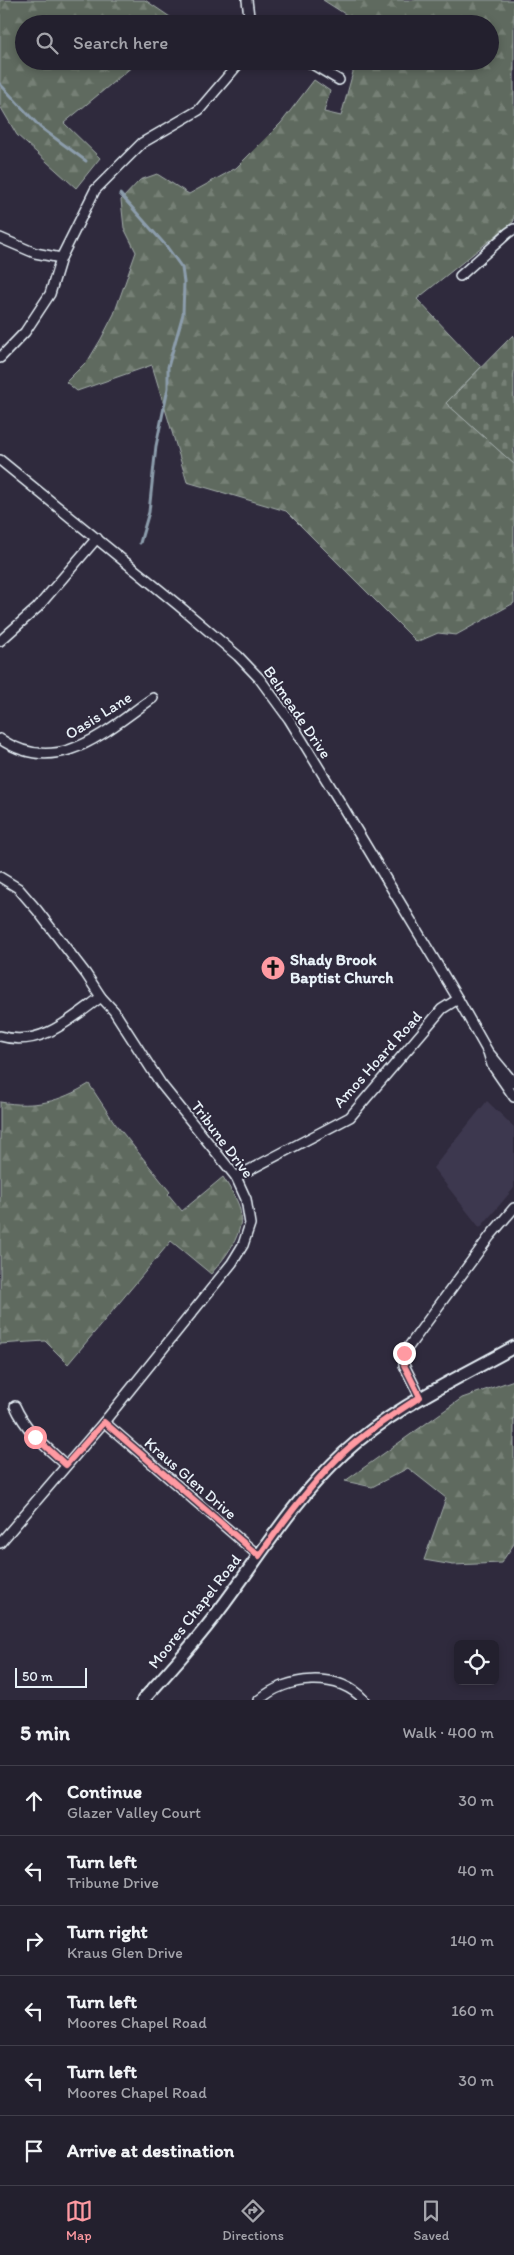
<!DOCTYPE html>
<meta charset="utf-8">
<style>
body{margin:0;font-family:Itim,sans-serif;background:#2b2836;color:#f1f3f6}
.controls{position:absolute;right:15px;bottom:15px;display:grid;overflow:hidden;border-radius:8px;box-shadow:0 2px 8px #0003}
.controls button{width:45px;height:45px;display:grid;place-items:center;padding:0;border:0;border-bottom:1px solid #403e4a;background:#23202e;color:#f1f3f6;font:25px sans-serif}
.scale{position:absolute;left:15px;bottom:12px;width:72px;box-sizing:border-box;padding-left:5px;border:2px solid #e8f1f8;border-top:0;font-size:14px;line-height:18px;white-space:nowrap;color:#e8f1f8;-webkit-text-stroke:4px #2f2a3d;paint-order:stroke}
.stop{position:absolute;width:15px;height:15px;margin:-11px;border:4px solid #ff9aa2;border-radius:50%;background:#fff}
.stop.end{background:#ff9aa2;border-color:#fff;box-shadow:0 1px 5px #0008}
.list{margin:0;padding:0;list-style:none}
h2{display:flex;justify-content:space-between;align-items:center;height:65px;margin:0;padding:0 20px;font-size:21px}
h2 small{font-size:16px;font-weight:400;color:#a3a3aa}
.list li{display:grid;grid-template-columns:32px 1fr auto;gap:15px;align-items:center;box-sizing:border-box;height:70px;padding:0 20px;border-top:1px solid #403e4a}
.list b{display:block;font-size:19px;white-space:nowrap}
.list p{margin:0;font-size:16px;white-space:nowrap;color:#a3a3aa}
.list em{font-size:16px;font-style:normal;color:#a3a3aa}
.icon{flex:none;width:28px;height:28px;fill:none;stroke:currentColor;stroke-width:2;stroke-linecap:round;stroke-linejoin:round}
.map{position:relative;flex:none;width:514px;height:1700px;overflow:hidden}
.search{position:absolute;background:#23202e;box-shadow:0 2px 8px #0003;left:15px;right:15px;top:15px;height:55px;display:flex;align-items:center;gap:12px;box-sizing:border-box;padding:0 18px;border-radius:28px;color:#a3a3aa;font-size:19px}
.sheet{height:485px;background:#23202e}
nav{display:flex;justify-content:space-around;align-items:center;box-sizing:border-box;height:70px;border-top:1px solid #403e4a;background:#23202e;font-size:14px;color:#a3a3aa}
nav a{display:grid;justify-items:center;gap:2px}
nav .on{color:#ff9aa2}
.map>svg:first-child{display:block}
.built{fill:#3e384f}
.forest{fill:url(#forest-firs);stroke:#a4aeab}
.cemetery{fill:url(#cemetery-stones);stroke:#a4aeab}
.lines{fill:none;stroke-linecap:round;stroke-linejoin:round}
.stream{stroke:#8c9dac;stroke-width:3}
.street-casing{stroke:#e8f1f8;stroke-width:12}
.secondary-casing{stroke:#e8f1f8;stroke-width:15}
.street{stroke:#2f2a3d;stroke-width:9}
.secondary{stroke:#2f2a3d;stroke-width:11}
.route{stroke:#ff9aa2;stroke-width:6}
.labels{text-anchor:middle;stroke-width:4;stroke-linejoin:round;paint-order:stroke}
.street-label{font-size:16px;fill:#e8f1f8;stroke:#2f2a3d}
.poi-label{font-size:16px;font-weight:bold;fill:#e8f1f8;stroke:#2f2a3d;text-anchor:start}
</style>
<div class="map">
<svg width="514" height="1700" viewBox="0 0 514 1700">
<defs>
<pattern id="forest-firs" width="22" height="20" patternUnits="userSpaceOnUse" patternTransform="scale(1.25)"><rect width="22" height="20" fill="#5f6a5e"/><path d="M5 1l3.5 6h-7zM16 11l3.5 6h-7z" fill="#768076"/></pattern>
<pattern id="cemetery-stones" width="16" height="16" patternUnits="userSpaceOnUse" patternTransform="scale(1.25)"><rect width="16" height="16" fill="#5f6a5e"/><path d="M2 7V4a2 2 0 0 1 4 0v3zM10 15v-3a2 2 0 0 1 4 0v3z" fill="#768076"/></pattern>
</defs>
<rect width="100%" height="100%" fill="#2f2a3d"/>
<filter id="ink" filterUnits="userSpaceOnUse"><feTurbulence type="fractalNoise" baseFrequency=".02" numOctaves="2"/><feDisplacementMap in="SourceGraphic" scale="10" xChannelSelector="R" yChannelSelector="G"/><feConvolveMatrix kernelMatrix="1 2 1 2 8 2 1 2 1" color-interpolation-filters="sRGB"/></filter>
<g filter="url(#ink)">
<path class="built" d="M 487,1101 L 514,1127 L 514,1188 L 480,1228 L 433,1168 Z"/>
<g class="forest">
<path d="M 0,0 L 145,0 L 173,19 L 171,24 L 24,24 L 24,61 L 139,61 L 64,123 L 100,158 L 76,188 L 17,135 L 0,106 Z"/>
<path d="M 323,0 L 514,0 L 514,221 L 417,299 L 481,367 L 446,403 L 514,464 L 514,603 L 456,635 L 438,633 L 417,642 L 286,511 L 187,482 L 152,365 L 77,391 L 66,382 L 89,359 L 101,339 L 114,314 L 136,252 L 124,228 L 121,200 L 140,180 L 157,174 L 189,194 L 236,168 L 281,123 L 314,80 L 330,91 L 324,112 L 341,116 L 356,61 L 490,61 L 490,24 L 355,24 L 356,21 Z"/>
<path d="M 89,1084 L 114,1122 L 170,1192 L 168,1194 L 182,1211 L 223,1177 C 228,1185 233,1193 237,1201 C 250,1228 227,1255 211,1274 L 171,1241 L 68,1364 L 45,1341 L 0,1344 L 0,1102 C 35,1108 59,1102 89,1084 Z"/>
<path d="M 514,1380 L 514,1544 L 501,1563 L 453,1565 L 424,1560 L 446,1498 L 408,1468 L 372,1487 L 345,1481 L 462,1398 Z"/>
</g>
<path class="cemetery" d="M 513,335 L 514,336 L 514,464 L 446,403 Z"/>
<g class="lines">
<g class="stream">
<path d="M 0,84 L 40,127 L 86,161"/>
<path d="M 120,194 L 167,247 L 182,268 L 184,282 L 183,314 L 168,367 L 168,388 L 156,446 L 149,512 L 140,543"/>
</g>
<defs>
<g id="street">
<path d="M 247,0 L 250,24"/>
<path d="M 307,61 L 339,80"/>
<path d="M 0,238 L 35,253 L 61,258"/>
<path d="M 460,276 L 508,233 L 514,229"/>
<path d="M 0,358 L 25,332 L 50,294 L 61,258 L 95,190 L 142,143 L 199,110 L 241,61"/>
<path d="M 0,460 L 178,605 L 238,656 L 259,678 L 289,719 L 338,799 L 458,999 L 488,1052 L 492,1065 L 514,1097"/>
<path d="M 0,641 L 37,608 L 97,538"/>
<path d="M 0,739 C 59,778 105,731 153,698"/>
<path d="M 0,877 L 18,888 L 37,910 L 86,974 L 101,997 L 114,1011 L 161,1084 L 236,1177 L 246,1199 L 250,1224 L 243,1245 L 232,1263 L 104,1422 L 0,1543"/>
<path d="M 0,1036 C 40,1048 71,1019 101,997"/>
<path d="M 490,1054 L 514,1083"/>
<path d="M 236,1177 L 350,1117 L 442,1009 L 458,999"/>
<path d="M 420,1397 L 404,1365 L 404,1353 L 490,1236 L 514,1208"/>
<path d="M 15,1406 C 26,1431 46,1447 66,1465"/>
<path d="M 104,1422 L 259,1556"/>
<path d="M 259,1700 C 287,1676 337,1671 364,1700"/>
</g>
<path id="secondary" d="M 143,1700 C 171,1669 199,1638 224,1604 C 262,1553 296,1497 344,1453 C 394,1407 455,1380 514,1347"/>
</defs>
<use href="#street" class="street-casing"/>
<use href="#secondary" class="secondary-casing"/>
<use href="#street" class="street"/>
<use href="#secondary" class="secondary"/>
</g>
</g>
<g class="lines" filter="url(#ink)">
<path class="route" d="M 35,1437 L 66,1465 L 104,1422 L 259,1556 C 284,1520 311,1484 343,1453 C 367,1431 394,1414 420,1397 L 404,1365 L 404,1353"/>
</g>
<defs>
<symbol id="church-disc" viewBox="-11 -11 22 22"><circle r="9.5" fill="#ff9aa2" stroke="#2f2a3d"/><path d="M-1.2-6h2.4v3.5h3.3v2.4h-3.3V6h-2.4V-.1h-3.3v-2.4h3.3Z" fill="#111"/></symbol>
</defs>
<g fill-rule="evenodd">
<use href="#church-disc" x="259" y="954" width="28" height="28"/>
</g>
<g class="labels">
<g class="street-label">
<text transform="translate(298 712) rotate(56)" y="6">Belmeade Drive</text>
<text transform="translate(98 715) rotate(-32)" y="6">Oasis Lane</text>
<text transform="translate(377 1059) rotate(-48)" y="6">Amos Hoard Road</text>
<text transform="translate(223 1139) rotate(53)" y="6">Tribune Drive</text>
<text transform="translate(191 1478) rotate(41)" y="6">Kraus Glen Drive</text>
<text transform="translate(194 1611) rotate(-52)" y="6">Moores Chapel Road</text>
</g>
<g class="poi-label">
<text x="290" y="965">Shady Brook<tspan x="290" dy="18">Baptist Church</tspan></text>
</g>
</g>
</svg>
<div class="controls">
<button><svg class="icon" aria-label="locate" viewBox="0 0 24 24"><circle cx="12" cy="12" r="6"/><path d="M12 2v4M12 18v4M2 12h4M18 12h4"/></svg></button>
</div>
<div class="scale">50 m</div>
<div class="stop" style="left:35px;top:1437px"></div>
<div class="stop end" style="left:404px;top:1353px"></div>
<div class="search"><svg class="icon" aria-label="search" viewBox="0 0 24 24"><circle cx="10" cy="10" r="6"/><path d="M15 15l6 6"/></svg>Search here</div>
</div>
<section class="sheet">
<h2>5 min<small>Walk · 400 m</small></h2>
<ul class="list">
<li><svg class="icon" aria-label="ahead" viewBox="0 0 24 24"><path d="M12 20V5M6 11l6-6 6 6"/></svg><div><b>Continue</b><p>Glazer Valley Court</p></div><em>30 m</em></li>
<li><svg class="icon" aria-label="left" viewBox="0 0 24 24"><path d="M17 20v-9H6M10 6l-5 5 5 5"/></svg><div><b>Turn left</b><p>Tribune Drive</p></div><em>40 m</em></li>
<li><svg class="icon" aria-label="right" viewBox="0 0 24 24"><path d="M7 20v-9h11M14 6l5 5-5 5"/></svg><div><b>Turn right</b><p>Kraus Glen Drive</p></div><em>140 m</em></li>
<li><svg class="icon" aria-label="left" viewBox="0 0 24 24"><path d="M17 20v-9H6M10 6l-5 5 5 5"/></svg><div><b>Turn left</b><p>Moores Chapel Road</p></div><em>160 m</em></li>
<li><svg class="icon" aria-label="left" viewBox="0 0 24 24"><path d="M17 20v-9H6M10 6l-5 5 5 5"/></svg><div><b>Turn left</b><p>Moores Chapel Road</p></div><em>30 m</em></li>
<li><svg class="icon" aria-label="arrive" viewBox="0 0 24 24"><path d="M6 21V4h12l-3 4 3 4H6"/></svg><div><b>Arrive at destination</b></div></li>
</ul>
</section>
<nav>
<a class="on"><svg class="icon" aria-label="map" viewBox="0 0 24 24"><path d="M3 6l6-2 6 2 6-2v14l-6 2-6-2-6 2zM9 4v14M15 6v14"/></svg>Map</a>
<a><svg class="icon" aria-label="directions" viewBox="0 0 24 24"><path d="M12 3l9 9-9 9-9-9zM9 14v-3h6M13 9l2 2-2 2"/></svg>Directions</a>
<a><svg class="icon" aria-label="saved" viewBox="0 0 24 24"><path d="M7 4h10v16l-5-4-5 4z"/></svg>Saved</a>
</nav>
